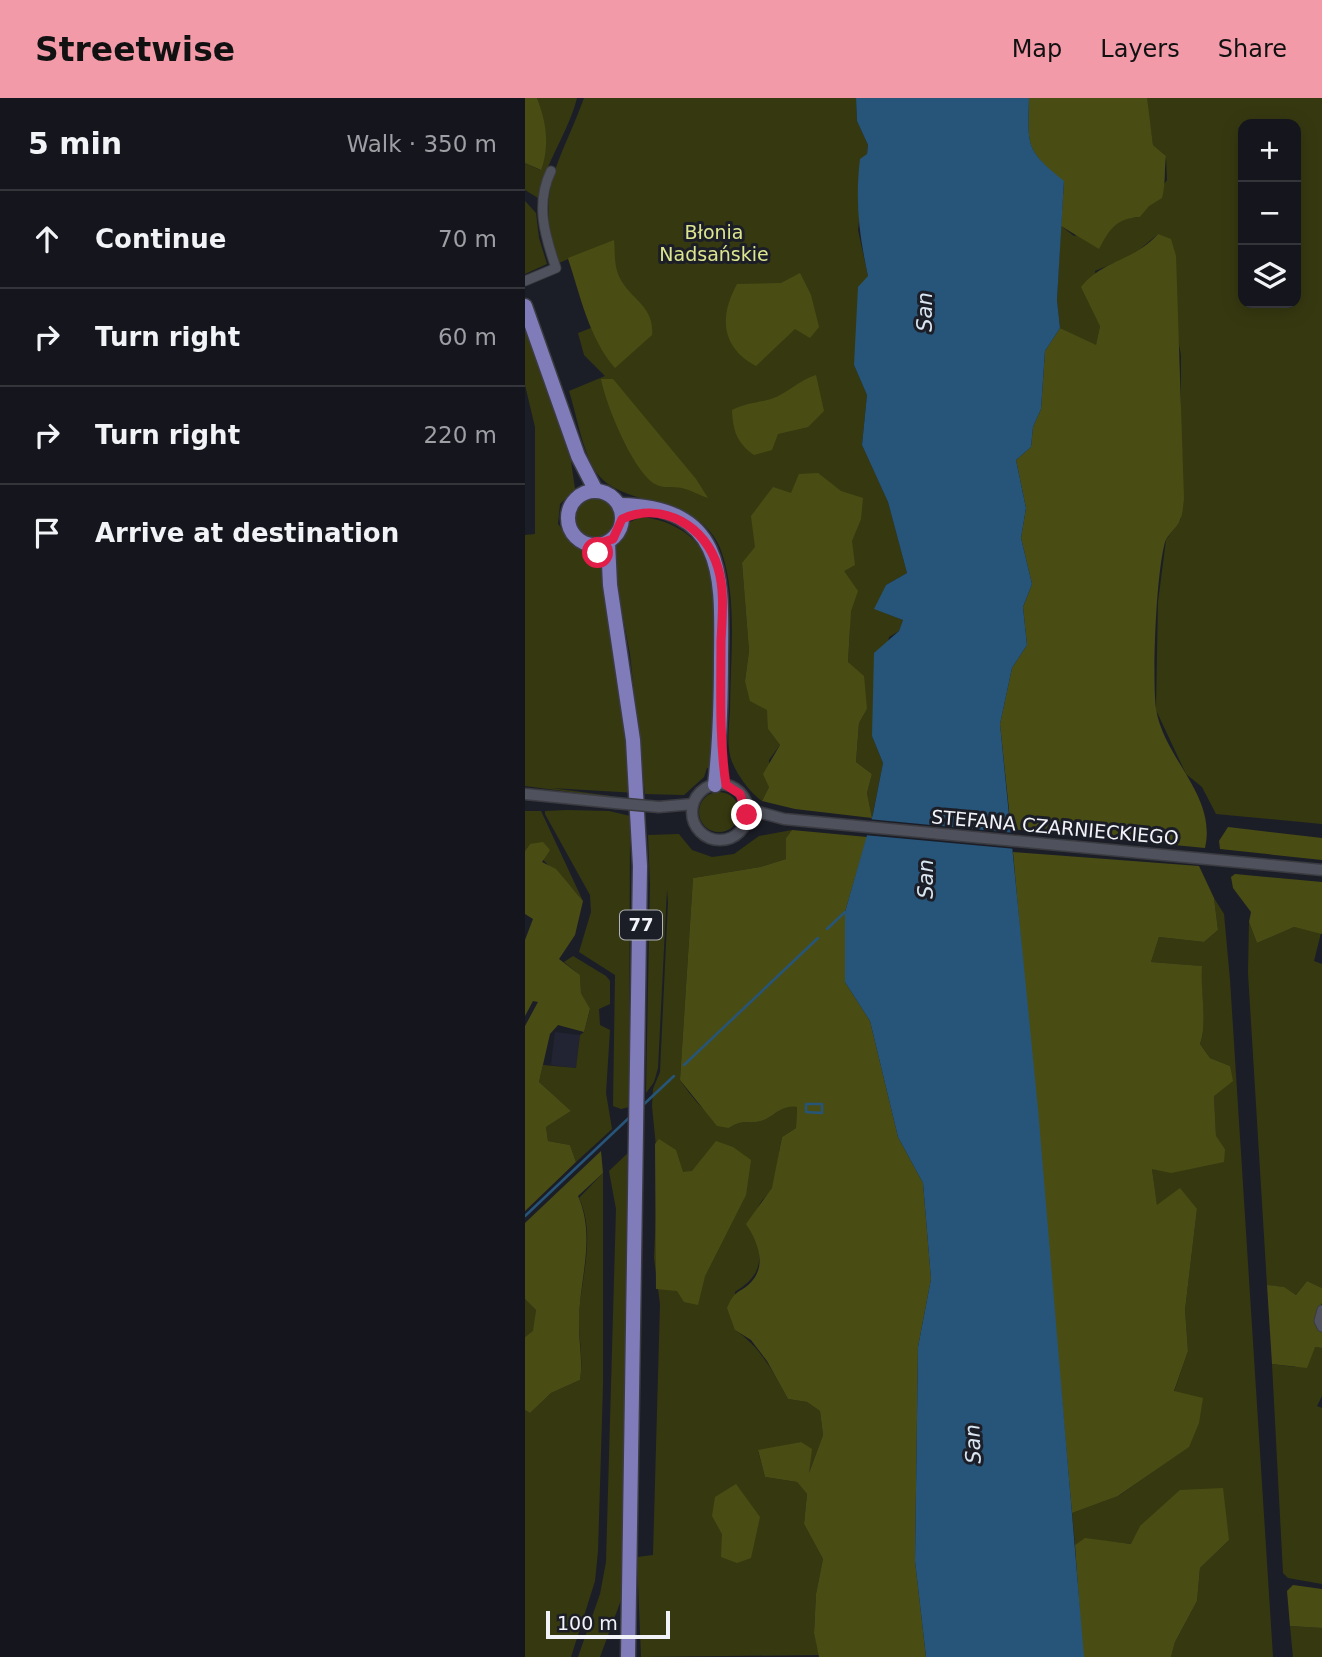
<!DOCTYPE html>
<meta charset="utf-8">
<style>
body{margin:0;font-family:"DejaVu Sans",sans-serif;background:#1e1f26;color:#f1f3f6}
.controls{position:absolute;right:21px;top:21px;display:grid;overflow:hidden;border-radius:14px;box-shadow:0 4px 18px #0003}
.controls button{width:63px;height:63px;display:grid;place-items:center;padding:0;border:0;border-bottom:2px solid #34353b;background:#15161d;color:#f1f3f6;font:35px sans-serif}
.scale{position:absolute;left:21px;bottom:18px;width:124px;box-sizing:border-box;padding-left:7px;border:4px solid #f2f3f9;border-top:0;font-size:19px;line-height:24px;white-space:nowrap;color:#f2f3f9;-webkit-text-stroke:5px #1c1e27;paint-order:stroke}
.stop{position:absolute;width:21px;height:21px;margin:-16px;border:5px solid #e11d48;border-radius:50%;background:#fff}
.stop.end{background:#e11d48;border-color:#fff;box-shadow:0 2px 7px #0008}
.list{margin:0;padding:0;list-style:none}
h2{display:flex;justify-content:space-between;align-items:center;height:91px;margin:0;padding:0 28px;font-size:30px}
h2 small{font-size:23px;font-weight:400;color:#9d9fa4}
.list li{display:grid;grid-template-columns:46px 1fr auto;gap:21px;align-items:center;box-sizing:border-box;height:98px;padding:0 28px;border-top:2px solid #34353b}
.list b{display:block;font-size:26px;white-space:nowrap}
.list em{font-size:23px;font-style:normal;color:#9d9fa4}
.icon{flex:none;width:38px;height:38px;fill:none;stroke:currentColor;stroke-width:2;stroke-linecap:round;stroke-linejoin:round}
.map{position:relative;flex:none;width:797px;height:1559px;overflow:hidden}
header{display:flex;align-items:center;gap:42px;box-sizing:border-box;height:98px;padding:0 35px;background:#f39aa9;color:#111}
header strong{font-size:33px}
nav{display:flex;gap:38px;margin-inline-start:auto;font-size:24px}
main{display:flex}
aside{flex:1;background:#15161d}
.map>svg:first-child{display:block}
.built{fill:#222433}
.green{fill:#363910;fill-rule:evenodd}
.forest{fill:#4a4d13}
.water{fill:#275579}
.pier{fill:#1c1e27}
.lines{fill:none;stroke-linecap:round;stroke-linejoin:round}
.stream{stroke:#275579;stroke-width:2.5}
.minor-casing{stroke:#3b3c42;stroke-width:11}
.tertiary-casing{stroke:#3b3c42;stroke-width:13}
.primary-casing{stroke:#3b3c42;stroke-width:17}
.minor{stroke:#4f515c;stroke-width:9}
.tertiary{stroke:#4f515c;stroke-width:10}
.primary{stroke:#807cba;stroke-width:14}
.tertiary-bridge-casing{stroke:#3b3c42;stroke-width:13;stroke-linecap:butt}
.tertiary-bridge{stroke:#4f515c;stroke-width:10}
.route{stroke:#e11d48;stroke-width:9}
.labels{text-anchor:middle;stroke-width:6;stroke-linejoin:round;paint-order:stroke}
.shield{fill:#1c1e27;stroke:#b2b3ba;stroke-width:2}
.shield-label{font-size:18px;font-weight:bold;fill:#f2f3f9}
.park-label{font-size:19px;fill:#dde58f;stroke:#1c1e27}
.street-label{font-size:19px;fill:#f2f3f9;stroke:#1c1e27}
.water-label{font-size:21px;font-style:italic;fill:#d9e6f2;stroke:#1c1e27}
</style>
<header>
<strong>Streetwise</strong>
<nav><a>Map</a><a>Layers</a><a>Share</a></nav>
</header>
<main>
<aside>
<h2>5 min<small>Walk · 350 m</small></h2>
<ul class="list">
<li><svg class="icon" aria-label="ahead" viewBox="0 0 24 24"><path d="M12 20V5M6 11l6-6 6 6"/></svg><div><b>Continue</b></div><em>70 m</em></li>
<li><svg class="icon" aria-label="right" viewBox="0 0 24 24"><path d="M7 20v-9h11M14 6l5 5-5 5"/></svg><div><b>Turn right</b></div><em>60 m</em></li>
<li><svg class="icon" aria-label="right" viewBox="0 0 24 24"><path d="M7 20v-9h11M14 6l5 5-5 5"/></svg><div><b>Turn right</b></div><em>220 m</em></li>
<li><svg class="icon" aria-label="arrive" viewBox="0 0 24 24"><path d="M6 21V4h12l-3 4 3 4H6"/></svg><div><b>Arrive at destination</b></div></li>
</ul>
</aside>
<div class="map">
<svg width="797" height="1559" viewBox="0 0 797 1559">
<rect width="100%" height="100%" fill="#1c1e27"/>
<path class="built" d="M 30,934 L 55,937 L 51,970 L 26,967 Z"/>
<g class="green">
<path d="M 12,0 L 52,0 C 43,35 20,65 13,100 L 0,92 L 0,65 L 15,72 C 25,50 20,22 12,0 Z"/>
<path d="M 59,0 L 331,0 L 332,23 L 343,47 L 333,132 L 343,178 L 329,267 L 342,297 L 337,347 L 363,404 L 382,475 L 361,487 L 350,511 L 378,522 L 374,533 L 364,539 L 347,638 L 358,665 L 347,720 L 342,695 L 347,676 L 331,664 L 334,625 L 342,611 L 323,564 L 325,531 L 217,465 L 224,553 L 220,583 L 243,612 L 243,631 L 255,647 L 244,662 L 244,689 L 237,703 C 225,695 208,672 205,657 C 202,643 204,628 205,614 C 205,563 213,504 197,455 C 176,393 98,413 71,374 C 57,352 52,318 44,293 L 80,278 L 59,257 L 53,235 L 66,230 L 43,161 L 34,165 C 8,93 35,66 59,0 Z"/>
<path d="M 621,0 L 797,0 L 797,726 L 691,716 L 677,689 L 661,676 L 631,612 L 633,504 L 641,442 L 656,421 L 656,257 L 633,136 L 608,157 L 570,173 L 575,228 L 571,248 L 535,230 L 532,202 L 536,128 L 549,138 C 569,133 598,119 615,119 L 642,82 L 641,58 L 628,47 ZM 718,26 L 771,26 L 771,205 L 718,205 Z"/>
<path d="M 0,103 L 11,115 L 14,140 L 22,166 L 0,176 Z"/>
<path d="M 0,229 L 46,363 L 50,391 L 35,406 L 33,426 L 41,436 C 57,436 73,454 78,469 L 112,695 L 26,690 L 86,698 L 83,699 L 0,688 L 0,437 L 10,436 L 10,329 L 0,287 Z"/>
<circle cx="70" cy="420" r="20"/>
<path d="M 116,419 C 142,421 170,435 181,460 C 199,505 189,618 188,670 L 182,670 L 179,679 L 159,697 L 120,696 L 105,556 L 86,456 L 103,425 Z"/>
<circle cx="194" cy="714" r="20"/>
<path d="M 42,712 L 84,713 L 105,718 L 104,1009 L 96,1011 L 88,1008 L 90,877 L 54,854 L 66,814 L 65,797 L 20,716 L 20,713 Z"/>
<path d="M 0,713 L 16,713 L 58,803 C 42,781 20,768 5,746 L 0,753 Z"/>
<path d="M 267,732 L 261,740 L 261,761 L 235,769 L 168,780 L 155,982 C 171,1005 180,1015 204,1030 C 219,1020 222,1027 236,1023 C 250,1019 256,1006 272,1008 L 271,1030 L 257,1039 C 253,1055 253,1073 248,1088 C 245,1097 234,1102 233,1111 C 226,1151 251,1168 210,1194 L 210,1232 C 236,1249 248,1274 263,1301 L 282,1304 L 295,1313 L 298,1337 L 282,1380 L 276,1344 L 233,1353 L 240,1379 L 272,1384 L 282,1396 L 279,1426 L 298,1461 L 291,1496 L 289,1534 L 294,1557 L 116,1559 L 112,1459 L 128,1457 L 135,1206 L 129,1160 L 133,1069 L 127,1008 L 128,991 L 135,974 L 143,804 L 142,791 L 133,970 L 129,984 L 121,995 L 125,786 L 123,737 L 154,736 L 167,752 L 187,759 L 209,756 L 234,738 Z"/>
<path d="M 689,800 L 699,816 L 705,882 L 748,1559 L 646,1559 L 650,1544 L 672,1503 L 675,1470 L 704,1442 L 615,1428 L 607,1446 L 560,1441 L 550,1447 L 547,1415 L 595,1397 L 663,1349 L 649,1294 L 663,1253 L 660,1212 L 672,1111 L 632,1108 L 627,1071 L 700,1051 L 691,1039 L 689,998 L 705,968 L 685,960 L 675,946 C 683,923 675,894 676,868 L 626,864 L 634,839 L 679,844 L 693,832 Z"/>
<path d="M 724,824 L 732,845 L 769,829 L 796,835 L 789,863 L 797,866 L 797,1190 L 782,1183 L 771,1197 L 758,1189 L 742,1187 L 723,875 Z"/>
<path d="M 48,858 L 81,878 L 85,883 L 85,906 L 74,911 L 75,927 L 85,932 L 81,995 L 87,1031 L 51,1064 L 45,1047 L 23,1043 L 21,1029 L 46,1013 L 14,984 L 18,967 L 51,970 L 55,937 L 59,934 L 65,912 L 56,895 L 55,877 L 39,864 Z"/>
<path d="M 105,1053 L 96,1502 L 75,1559 L 53,1559 L 75,1496 L 81,1464 L 91,1111 L 84,1073 Z"/>
<path d="M 78,1075 L 78,1287 L 73,1453 L 70,1483 L 46,1559 L 0,1559 L 0,1312 L 5,1315 L 26,1295 L 55,1282 C 58,1263 55,1247 54,1228 C 53,1185 73,1141 54,1100 Z"/>
<path d="M 0,1201 L 11,1212 L 9,1233 L 0,1239 Z"/>
<path d="M 790,1249 L 797,1250 L 797,1298 L 792,1308 L 797,1310 L 797,1486 L 763,1480 L 758,1475 L 747,1266 L 770,1269 Z"/>
<path d="M 765,1528 L 797,1530 L 797,1559 L 768,1559 Z"/>
</g>
<g class="forest">
<path d="M 0,0 L 12,0 C 21,23 25,48 16,72 L 0,65 Z"/>
<path d="M 504,0 L 622,0 L 628,47 L 641,58 C 639,73 641,85 637,100 L 624,108 L 615,119 C 591,120 584,132 574,151 L 536,128 L 539,84 C 500,51 503,49 504,0 Z"/>
<path d="M 633,136 L 646,141 L 651,158 L 659,401 C 658,407 658,416 655,422 C 652,430 643,436 640,444 C 631,477 627,577 631,611 C 639,661 692,697 680,750 L 486,731 L 475,626 L 487,570 L 502,547 L 498,509 L 507,486 L 496,440 L 501,410 L 491,362 L 506,349 L 508,329 L 516,311 L 520,253 L 535,230 L 571,247 L 575,228 L 556,189 C 579,161 608,164 633,136 Z"/>
<path d="M 89,142 C 90,153 89,166 93,176 C 103,201 130,207 127,237 L 90,270 C 64,240 55,197 43,160 Z"/>
<path d="M 275,175 L 286,197 L 294,229 L 285,240 L 270,231 L 231,268 C 196,249 194,219 212,186 L 256,185 Z"/>
<path d="M 291,277 L 299,313 L 283,329 L 253,336 L 247,352 L 229,357 C 212,345 208,333 207,312 C 221,305 232,305 246,301 C 262,296 274,282 291,277 Z"/>
<path d="M 76,281 L 88,281 L 171,381 L 183,400 C 174,397 166,392 157,390 C 149,388 138,391 130,386 C 108,373 81,307 76,281 Z"/>
<path d="M 293,375 L 316,393 L 338,400 L 336,421 L 327,443 L 330,467 L 319,473 L 333,493 L 326,513 L 323,564 L 339,578 L 342,611 L 334,625 L 331,664 L 347,676 L 342,695 L 347,720 L 270,711 L 237,703 L 244,689 L 238,676 L 255,647 L 243,631 L 242,612 L 225,603 L 220,583 L 224,553 L 217,465 L 230,449 L 226,418 L 248,389 L 266,395 L 274,376 Z"/>
<path d="M 703,729 L 797,740 L 797,762 L 695,751 L 694,743 Z"/>
<path d="M 267,732 L 342,739 L 320,814 L 320,884 L 345,923 L 373,1039 L 398,1085 L 406,1181 L 393,1249 L 390,1463 L 401,1559 L 294,1559 L 289,1535 L 291,1496 L 298,1461 L 279,1426 L 282,1396 L 272,1384 L 240,1379 L 233,1352 L 276,1344 L 287,1351 L 284,1375 L 298,1337 L 295,1313 L 282,1304 L 263,1301 L 242,1263 L 226,1242 L 210,1232 L 202,1210 C 211,1189 216,1196 227,1183 C 242,1166 232,1142 221,1126 L 247,1090 L 257,1039 L 271,1030 L 272,1009 C 256,1006 250,1019 236,1023 C 222,1027 219,1020 204,1030 L 192,1028 L 155,982 L 168,780 L 235,769 L 261,761 L 261,740 Z"/>
<path d="M 18,744 L 25,752 L 17,764 L 31,771 L 58,803 L 50,837 L 34,861 L 55,877 L 56,895 L 65,911 L 59,934 L 33,927 L 25,936 L 14,984 L 46,1013 L 21,1029 L 23,1043 L 45,1047 L 51,1064 L 0,1113 L 0,928 L 13,904 L 8,903 L 0,918 L 0,842 L 8,821 L 0,816 L 0,753 L 5,746 Z"/>
<path d="M 488,754 L 674,768 L 689,800 L 693,832 L 679,844 L 634,839 L 626,864 L 677,868 C 675,894 683,924 675,946 L 685,960 L 705,968 L 708,983 L 689,998 L 691,1038 L 700,1051 L 699,1064 L 646,1075 L 627,1071 L 632,1107 L 655,1090 L 672,1111 L 660,1212 L 663,1253 L 649,1293 L 678,1300 L 674,1325 L 664,1349 L 593,1398 L 547,1415 Z"/>
<path d="M 710,776 L 797,784 L 797,836 L 769,829 L 732,845 L 724,824 L 726,814 L 708,790 L 706,779 Z"/>
<path d="M 134,1041 L 151,1052 L 158,1074 L 167,1073 L 191,1043 L 208,1049 L 226,1062 L 221,1097 L 180,1178 L 173,1207 L 159,1204 L 152,1193 L 131,1191 L 130,1046 Z"/>
<path d="M 76,1053 L 78,1075 L 53,1098 C 72,1141 53,1183 54,1228 C 54,1247 58,1263 55,1282 L 26,1295 L 5,1315 L 0,1312 L 0,1239 L 8,1233 L 11,1212 L 0,1201 L 0,1125 Z"/>
<path d="M 782,1183 L 797,1190 L 797,1205 L 792,1214 L 797,1232 L 797,1250 L 790,1249 L 782,1270 L 747,1266 L 742,1187 L 759,1189 L 771,1197 Z"/>
<path d="M 211,1386 L 235,1419 L 226,1460 L 212,1465 L 196,1459 L 197,1436 L 187,1418 L 190,1399 Z"/>
<path d="M 698,1390 L 704,1442 L 675,1470 L 672,1503 L 650,1544 L 646,1559 L 558,1559 L 550,1447 L 560,1440 L 606,1446 L 615,1428 L 655,1392 Z"/>
<path d="M 768,1487 L 797,1491 L 797,1530 L 765,1528 L 762,1493 Z"/>
</g>
<path class="water" d="M 331,0 L 504,0 C 503,49 500,51 539,83 L 532,202 L 535,230 L 520,253 L 516,311 L 508,329 L 506,349 L 491,362 L 501,410 L 496,440 L 507,486 L 498,509 L 502,547 L 487,570 L 475,626 L 513,1011 L 559,1559 L 401,1559 L 390,1463 L 393,1249 L 406,1181 L 398,1085 L 373,1039 L 345,923 L 320,884 L 320,814 L 348,716 L 358,665 L 347,638 L 349,555 L 374,533 L 378,522 L 349,511 L 361,487 L 382,475 L 363,404 L 337,347 L 342,297 L 329,267 L 333,189 L 343,178 C 334,137 330,103 335,61 L 342,56 L 343,47 L 332,23 Z"/>
<path class="pier" d="M 343,721 L 490,735 L 491,751 L 339,737 Z"/>
<g class="lines">
<g class="stream">
<path d="M 302,831 L 320,814"/>
<path d="M 159,967 L 293,840"/>
<path d="M 281,1006 L 297,1006 L 297,1015 L 281,1014 Z"/>
<path d="M 117,1008 L 149,978"/>
<path d="M 0,1118 L 107,1017"/>
</g>
<defs>
<g id="minor">
<path d="M 0,183 L 31,170 C 20,138 10,106 26,73"/>
<path d="M 797,1212 L 794,1223 L 797,1229"/>
</g>
<g id="tertiary">
<circle cx="195" cy="714" r="28"/>
<path d="M 0,696 L 90,705"/>
<path d="M 134,709 L 168,706"/>
<path d="M 222,711 L 259,721 L 797,772"/>
</g>
<g id="primary">
<path d="M 0,208 L 53,358 L 71,393"/>
<circle cx="70" cy="420" r="27"/>
<path d="M 95,407 C 201,409 197,477 196,559 C 196,602 195,644 190,687"/>
<path d="M 83,444 L 85,487 L 108,642 L 115,768 L 103,1559"/>
</g>
</defs>
<use href="#minor" class="minor-casing"/>
<use href="#tertiary" class="tertiary-casing"/>
<use href="#primary" class="primary-casing"/>
<use href="#minor" class="minor"/>
<use href="#tertiary" class="tertiary"/>
<use href="#primary" class="primary"/>
<defs>
<path id="tertiary-bridge" d="M 90,705 L 134,709"/>
</defs>
<use href="#tertiary-bridge" class="tertiary-bridge-casing"/>
<use href="#tertiary-bridge" class="tertiary-bridge"/>
</g>
<g class="lines">
<path class="route" d="M 73,455 L 69,447 L 88,441 L 97,421 C 138,403 181,428 193,470 C 200,493 197,520 196,544 C 196,592 194,640 201,687 L 215,696 L 222,717"/>
</g>
<g class="labels">
<rect class="shield" x="95" y="812.5" width="42" height="29" rx="5"/>
<g class="shield-label">
<text x="116" y="833">77</text>
</g>
<g class="park-label">
<text x="189" y="141">Błonia<tspan x="189" dy="22">Nadsańskie</tspan></text>
</g>
<g class="street-label">
<text transform="translate(530 729) rotate(5)" y="7">STEFANA CZARNIECKIEGO</text>
</g>
<g class="water-label">
<text transform="translate(400 214) rotate(-90)" y="7">San</text>
<text transform="translate(401 781) rotate(-90)" y="7">San</text>
<text transform="translate(448 1346) rotate(-92)" y="7">San</text>
</g>
</g>
</svg>
<div class="controls">
<button>+</button>
<button>−</button>
<button><svg class="icon" aria-label="layers" viewBox="0 0 24 24"><path d="M12 4l9 5-9 5-9-5zM3 14l9 5 9-5"/></svg></button>
</div>
<div class="scale">100 m</div>
<div class="stop" style="left:73px;top:455px"></div>
<div class="stop end" style="left:222px;top:717px"></div>
</div>
</main>
